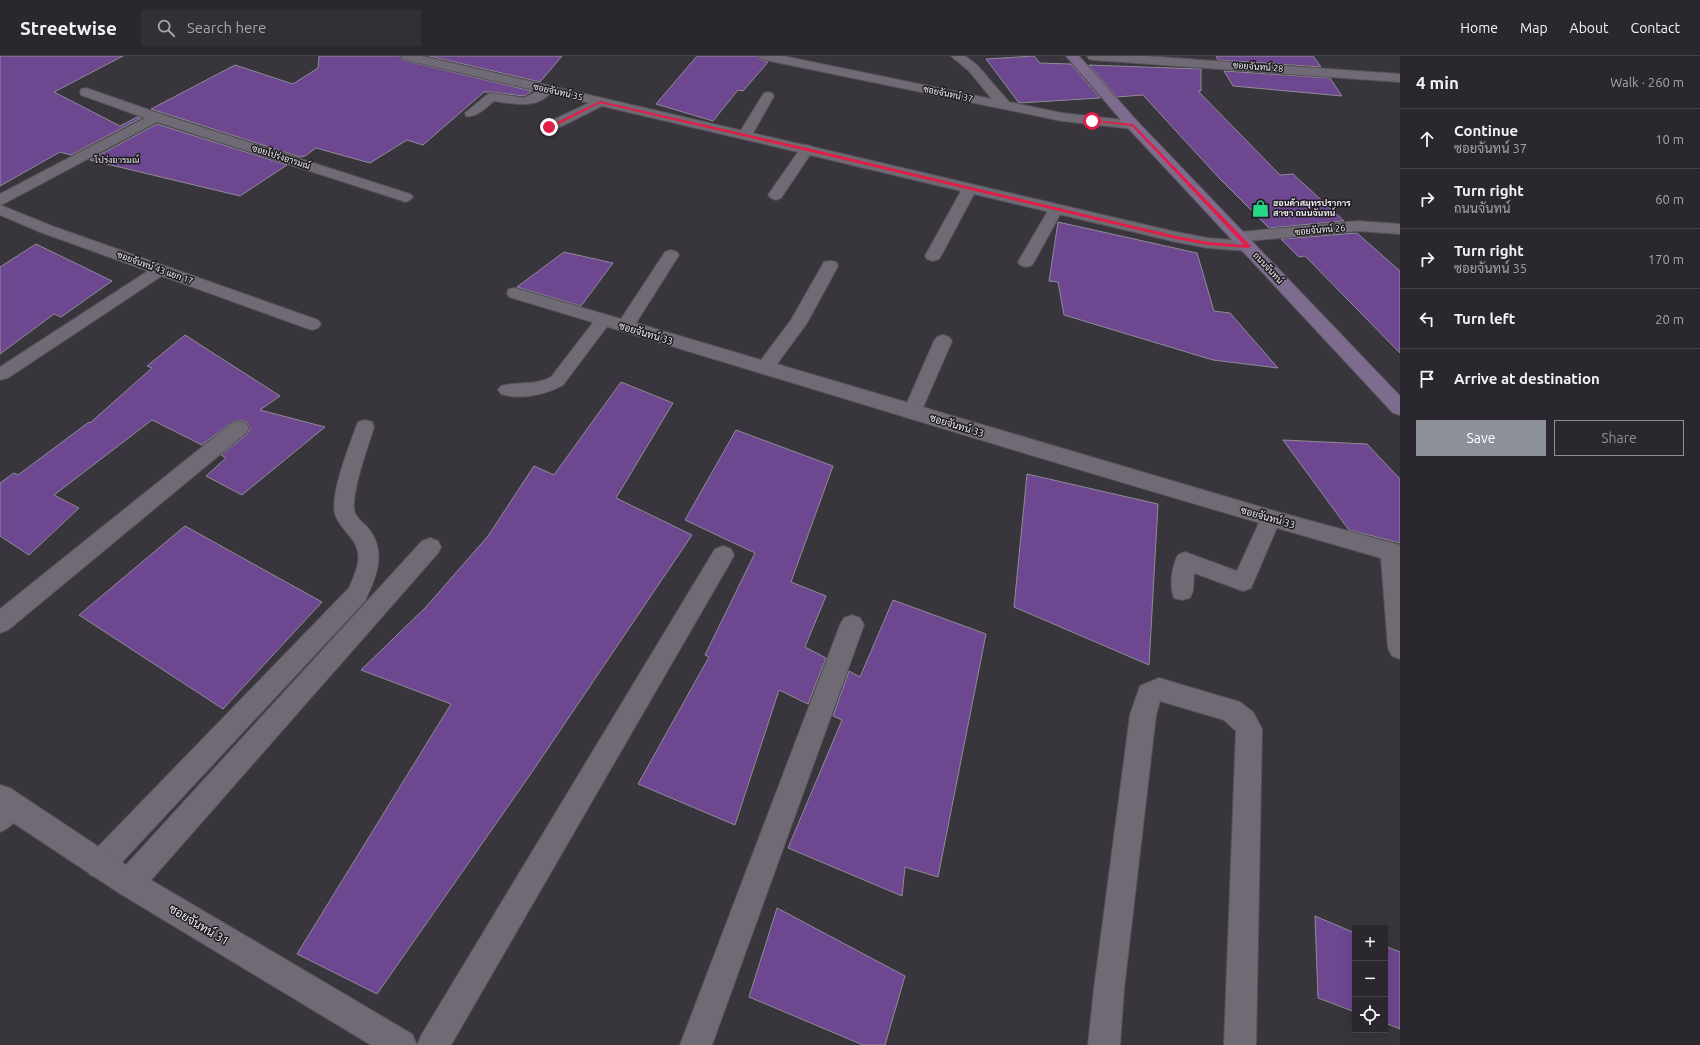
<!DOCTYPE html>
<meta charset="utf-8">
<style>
body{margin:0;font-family:Ubuntu,Sarabun,sans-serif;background:#323036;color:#f1f3f6}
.controls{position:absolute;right:12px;bottom:12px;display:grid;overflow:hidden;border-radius:0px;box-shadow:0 4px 16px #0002}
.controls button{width:36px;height:36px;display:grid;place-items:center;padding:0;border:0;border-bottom:1px solid #46444a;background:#2a282e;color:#f1f3f6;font:20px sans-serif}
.stop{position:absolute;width:12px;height:12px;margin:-9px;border:3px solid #e11d48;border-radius:50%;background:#fff}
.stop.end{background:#e11d48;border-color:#fff;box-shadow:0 1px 4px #0008}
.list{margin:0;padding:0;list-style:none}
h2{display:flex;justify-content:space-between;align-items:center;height:52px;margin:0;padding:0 16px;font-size:17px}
h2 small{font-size:13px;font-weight:400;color:#a5a6aa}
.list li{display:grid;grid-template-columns:26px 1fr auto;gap:12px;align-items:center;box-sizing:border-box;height:60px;padding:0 16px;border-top:1px solid #46444a}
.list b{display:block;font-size:15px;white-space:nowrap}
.list p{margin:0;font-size:13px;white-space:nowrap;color:#a5a6aa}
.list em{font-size:13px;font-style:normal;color:#a5a6aa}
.actions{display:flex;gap:8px;padding:12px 16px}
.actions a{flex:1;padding:9px 0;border:1px solid #8c9099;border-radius:0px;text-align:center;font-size:14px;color:#8c9099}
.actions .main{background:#8c9099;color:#fff}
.icon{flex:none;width:22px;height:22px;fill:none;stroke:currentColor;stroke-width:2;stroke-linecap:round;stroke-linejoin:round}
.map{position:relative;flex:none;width:1400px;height:989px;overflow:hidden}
header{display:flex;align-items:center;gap:24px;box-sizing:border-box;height:56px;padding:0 20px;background:#2a282e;border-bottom:1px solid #46444a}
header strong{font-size:19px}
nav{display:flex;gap:22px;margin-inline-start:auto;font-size:14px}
.search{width:280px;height:36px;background:#323036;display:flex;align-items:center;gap:10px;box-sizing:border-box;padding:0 14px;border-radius:0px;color:#a5a6aa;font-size:15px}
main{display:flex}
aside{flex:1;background:#2a282e}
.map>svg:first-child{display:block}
.building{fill:#6d4890;stroke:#908b95}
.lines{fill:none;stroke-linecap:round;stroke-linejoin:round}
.lane-casing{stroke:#555259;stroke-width:2}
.street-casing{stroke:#555259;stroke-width:2}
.secondary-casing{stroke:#555259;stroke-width:2}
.lane{fill:#6f6a74;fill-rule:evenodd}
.street{fill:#6f6a74;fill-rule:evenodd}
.secondary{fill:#7e6c8f;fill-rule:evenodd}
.route{fill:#e11d48}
.labels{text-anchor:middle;stroke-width:3;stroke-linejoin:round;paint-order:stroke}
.far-street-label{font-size:9px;fill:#edeaf0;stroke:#1f1d21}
.far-neighbourhood-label{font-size:9px;fill:#e3dee8;stroke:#1f1d21}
.far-poi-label{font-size:9px;font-weight:bold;fill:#edeaf0;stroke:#1f1d21;text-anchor:start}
.street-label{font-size:10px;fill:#edeaf0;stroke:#1f1d21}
.near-street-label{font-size:12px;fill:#edeaf0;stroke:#1f1d21}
</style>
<header>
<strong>Streetwise</strong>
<div class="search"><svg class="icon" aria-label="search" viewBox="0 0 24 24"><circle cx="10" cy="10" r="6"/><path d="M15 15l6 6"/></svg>Search here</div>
<nav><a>Home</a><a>Map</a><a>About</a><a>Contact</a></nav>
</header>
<main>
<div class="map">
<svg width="1400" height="989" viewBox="0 0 1400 989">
<rect width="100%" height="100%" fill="#38353d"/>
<g class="building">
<path d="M 0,0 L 123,0 L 54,36 L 120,70 L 137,61 L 141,62 L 71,99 L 60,96 L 0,130 Z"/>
<path d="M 319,0 L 399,0 L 402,4 L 532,35 L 524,40 L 492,36 L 484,36 L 423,89 L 407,84 L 370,107 L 316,92 L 305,100 L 300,101 L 151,53 L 235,9 L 293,28 L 318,12 Z"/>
<path d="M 429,0 L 562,0 L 540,26 Z"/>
<path d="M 697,0 L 758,0 L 761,4 L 768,6 L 743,35 L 738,34 L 713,65 L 656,48 Z"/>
<path d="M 1034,0 L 1040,7 L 1071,8 L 1100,42 L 1019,47 L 986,3 Z"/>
<path d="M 1216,0 L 1313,0 L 1321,11 L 1218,4 Z"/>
<path d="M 1089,9 L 1201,13 L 1201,35 L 1198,35 L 1280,119 L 1293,118 L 1344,165 L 1269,172 L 1220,123 L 1143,39 L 1117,41 Z"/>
<path d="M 1224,15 L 1330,22 L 1342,40 L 1233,30 Z"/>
<path d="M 157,68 L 287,109 L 240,140 L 90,104 Z"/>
<path d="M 1058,166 L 1197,197 L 1214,255 L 1230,257 L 1278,312 L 1213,304 L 1064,259 L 1058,226 L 1049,225 Z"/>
<path d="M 1357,177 L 1400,215 L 1400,297 L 1305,200 L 1299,201 L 1281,183 Z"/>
<path d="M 36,188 L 112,225 L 61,261 L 54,258 L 0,298 L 0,211 Z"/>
<path d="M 564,196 L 613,207 L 581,250 L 517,231 Z"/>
<path d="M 185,279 L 280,340 L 260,354 L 325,371 L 242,439 L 206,420 L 226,402 L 221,399 L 247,378 L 250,373 L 247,366 L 239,364 L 232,366 L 202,389 L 152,364 L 54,439 L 79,452 L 29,499 L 0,480 L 0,427 L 14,417 L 18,419 L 89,366 L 90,367 L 152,312 L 147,310 Z"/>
<path d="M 621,326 L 673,347 L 616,442 L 692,479 L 532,716 L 377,938 L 297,898 L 451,648 L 361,614 L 426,551 L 488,480 L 534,410 L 554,419 Z"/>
<path d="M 736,374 L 833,410 L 791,526 L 826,540 L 805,591 L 826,602 L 808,648 L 779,634 L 735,769 L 638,728 L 709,601 L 705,599 L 755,497 L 685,464 Z"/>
<path d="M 1283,384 L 1367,388 L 1400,423 L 1400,487 L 1349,474 Z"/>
<path d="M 1027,418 L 1158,448 L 1149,609 L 1014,551 Z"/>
<path d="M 185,470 L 322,546 L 223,653 L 79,559 Z"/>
<path d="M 893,544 L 986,578 L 938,821 L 905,811 L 902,840 L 788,792 L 842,664 L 833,660 L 849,615 L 860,621 Z"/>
<path d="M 777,852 L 905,920 L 885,989 L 863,989 L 749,941 Z"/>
<path d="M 1315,860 L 1355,877 L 1355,956 L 1318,942 Z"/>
<path d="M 1385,890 L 1400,896 L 1400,973 L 1385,967 Z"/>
</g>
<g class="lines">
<defs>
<g id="lane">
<path d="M 547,30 L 551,31 L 553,34 C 539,54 515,48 494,45 C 486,51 477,62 466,60 L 465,57 L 488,38 L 492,37 L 524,42 Z"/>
<path d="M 768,36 L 772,37 L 774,40 L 752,79 L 750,82 L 740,82 L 738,79 L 762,40 L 764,37 Z"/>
<path d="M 600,42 L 604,43 L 606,46 L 604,49 L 554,74 L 544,74 L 542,71 L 544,68 Z"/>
<path d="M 1056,149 L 1061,150 L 1063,153 L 1034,206 L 1032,209 L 1026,211 L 1020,209 L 1018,206 L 1049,153 L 1051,150 Z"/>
<path d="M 160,209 L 166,211 L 168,214 L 166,217 L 8,322 L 0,324 L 0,311 L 154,211 Z"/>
<path d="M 604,259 L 610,260 L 612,264 L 563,329 C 546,339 520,344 501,338 L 498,334 L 501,330 C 518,325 535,330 551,321 L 598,260 Z"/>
<path d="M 943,279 L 949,281 L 952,285 L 921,356 L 919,361 L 912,363 L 905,361 L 903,356 L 934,285 L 937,281 Z"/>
<path d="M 365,364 L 372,366 L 374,371 C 369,388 349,441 355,457 C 357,463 365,468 369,473 C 387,497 376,521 365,545 L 110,819 L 100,822 L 90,819 L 87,809 L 90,799 L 349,532 C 358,512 365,496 348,478 C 343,472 337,465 335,458 C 330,438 349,391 356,371 L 358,366 Z"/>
<path d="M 1271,454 L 1278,456 L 1281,462 L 1251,532 L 1243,535 L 1194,517 L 1193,535 L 1190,542 L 1182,544 L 1174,542 C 1169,530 1172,510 1178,499 L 1185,496 L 1237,515 L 1264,456 Z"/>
<path d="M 11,737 L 20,741 L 24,750 C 19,762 12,771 0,776 L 0,743 Z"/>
</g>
<g id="street">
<path d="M 400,0 L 422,0 L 804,89 L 807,89 L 813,91 L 1176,176 L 1208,182 L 1234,184 L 1232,181 L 1234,178 L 1240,176 L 1358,165 L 1400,168 L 1400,178 L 1358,175 L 1247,185 L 1254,187 L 1256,190 L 1254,193 L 1248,195 L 1208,192 L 1176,186 L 974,138 L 941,200 L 939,203 L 933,205 L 927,203 L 925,200 L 961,135 L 810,99 L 781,142 L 776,144 L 771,142 L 768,139 L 798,96 L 406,4 L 402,3 Z"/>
<path d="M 759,0 L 783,0 L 992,43 L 969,15 L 951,0 L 965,0 L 977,9 L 1009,46 L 1062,57 L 1133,65 L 1138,66 L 1140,69 L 1138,72 L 1133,73 L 1062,65 L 765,4 L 761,3 Z"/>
<path d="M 1087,0 L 1145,0 L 1400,18 L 1400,26 L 1093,4 L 1089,3 Z"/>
<path d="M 86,32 L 161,58 L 410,138 L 413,141 L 410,144 L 405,146 L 400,144 L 157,66 L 5,147 L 0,149 L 0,138 L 145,62 L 81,39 L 80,36 L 81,33 Z"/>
<path d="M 0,149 L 52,170 L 318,264 L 321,268 L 318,272 L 312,274 L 306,272 L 40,176 L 0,159 Z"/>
<path d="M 671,194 L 677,196 L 679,199 L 636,267 L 761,304 L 791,264 L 824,206 L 830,205 L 836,206 L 838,210 L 807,267 L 777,308 L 1271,454 L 1400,489 L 1400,603 L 1392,600 L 1388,592 L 1381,502 C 1089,419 799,328 509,241 L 507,237 L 509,233 L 515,232 L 621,263 L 665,196 Z"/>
<path d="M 239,365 L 246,367 L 249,372 L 246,377 L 8,574 L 0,577 L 0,553 L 232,367 Z"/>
<path d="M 430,482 L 438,485 L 441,491 L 438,497 L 151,824 L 412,978 L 417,989 L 371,989 L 119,837 L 0,758 L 0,729 L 10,732 L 126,809 L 422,485 Z"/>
<path d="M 723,490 L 731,493 L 734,499 L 731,505 L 451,989 L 417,989 L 422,978 L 715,493 Z"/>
<path d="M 852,559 L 860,562 L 864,569 L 712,989 L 680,989 L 840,569 L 844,562 Z"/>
<path d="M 1159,622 L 1240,646 L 1253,656 L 1262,673 L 1256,989 L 1224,989 L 1236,675 L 1224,664 L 1160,645 L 1156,659 L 1124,933 L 1120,989 L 1088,989 L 1094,933 L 1130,659 L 1140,630 Z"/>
</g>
<path id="secondary" d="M 1066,0 L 1079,0 L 1138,66 L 1400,340 L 1400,359 L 1393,357 L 1128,72 Z"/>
</defs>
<use href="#lane" class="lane-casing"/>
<use href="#street" class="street-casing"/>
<use href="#secondary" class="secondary-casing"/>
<use href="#lane" class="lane"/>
<use href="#street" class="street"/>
<use href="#secondary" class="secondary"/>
</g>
<path class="route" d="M 600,45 L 807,92 L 1176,180 L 1208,186 L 1244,189 L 1132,70 L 1090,65 L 1092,64 L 1133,68 L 1251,190 L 1248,192 L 1208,189 L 1176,183 L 807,95 L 600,47 L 551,72 L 547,71 Z"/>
<defs>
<symbol id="shop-bare" viewBox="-9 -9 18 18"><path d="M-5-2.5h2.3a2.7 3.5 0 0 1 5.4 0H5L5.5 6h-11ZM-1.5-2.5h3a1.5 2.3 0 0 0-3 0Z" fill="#26d886" stroke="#1f1d21" stroke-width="2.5" paint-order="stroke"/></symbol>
</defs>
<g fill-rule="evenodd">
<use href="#shop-bare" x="1248" y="140" width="25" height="25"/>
</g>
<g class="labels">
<g class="far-street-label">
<text transform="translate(1258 11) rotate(4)" y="3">ซอยจันทน์ 28</text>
<text transform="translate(558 36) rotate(13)" y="3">ซอยจันทน์ 35</text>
<text transform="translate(948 38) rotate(12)" y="3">ซอยจันทน์ 37</text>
<text transform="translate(281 101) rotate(18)" y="3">ซอยโปร่งอารมณ์</text>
<text transform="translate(1320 174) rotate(-5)" y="3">ซอยจันทน์ 26</text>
<text transform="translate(155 212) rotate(20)" y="3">ซอยจันทน์ 43 แยก 17</text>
<text transform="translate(1268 212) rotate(47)" y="3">ถนนจันทน์</text>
</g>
<g class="far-neighbourhood-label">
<text x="117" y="107">โปร่งอารมณ์</text>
</g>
<g class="far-poi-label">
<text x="1273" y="150">ฮอนด้าสมุทรปราการ<tspan x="1273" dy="10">สาขา ถนนจันทน์</tspan></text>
</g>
<g class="street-label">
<text transform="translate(646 277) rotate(17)" y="4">ซอยจันทน์ 33</text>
<text transform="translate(957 369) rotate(17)" y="4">ซอยจันทน์ 33</text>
<text transform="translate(1268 461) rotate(16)" y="4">ซอยจันทน์ 33</text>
</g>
<g class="near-street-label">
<text transform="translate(199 869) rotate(31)" y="4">ซอยจันทน์ 31</text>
</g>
</g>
</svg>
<div class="controls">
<button>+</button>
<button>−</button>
<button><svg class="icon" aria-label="locate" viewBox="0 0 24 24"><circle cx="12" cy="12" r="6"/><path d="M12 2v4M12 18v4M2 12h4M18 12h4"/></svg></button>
</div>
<div class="stop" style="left:1092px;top:65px"></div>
<div class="stop end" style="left:549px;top:71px"></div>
</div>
<aside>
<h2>4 min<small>Walk · 260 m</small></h2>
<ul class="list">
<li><svg class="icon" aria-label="ahead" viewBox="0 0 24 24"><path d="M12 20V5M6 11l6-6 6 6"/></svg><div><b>Continue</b><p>ซอยจันทน์ 37</p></div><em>10 m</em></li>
<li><svg class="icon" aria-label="right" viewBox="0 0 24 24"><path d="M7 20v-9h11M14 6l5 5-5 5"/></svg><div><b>Turn right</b><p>ถนนจันทน์</p></div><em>60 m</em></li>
<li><svg class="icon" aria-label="right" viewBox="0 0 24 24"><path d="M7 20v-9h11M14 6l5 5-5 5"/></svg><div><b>Turn right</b><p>ซอยจันทน์ 35</p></div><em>170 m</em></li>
<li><svg class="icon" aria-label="left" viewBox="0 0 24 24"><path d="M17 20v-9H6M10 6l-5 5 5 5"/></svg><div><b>Turn left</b></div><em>20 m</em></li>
<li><svg class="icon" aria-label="arrive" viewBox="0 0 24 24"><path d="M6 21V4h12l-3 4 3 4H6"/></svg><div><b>Arrive at destination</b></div></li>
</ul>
<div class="actions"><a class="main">Save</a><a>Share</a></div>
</aside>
</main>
